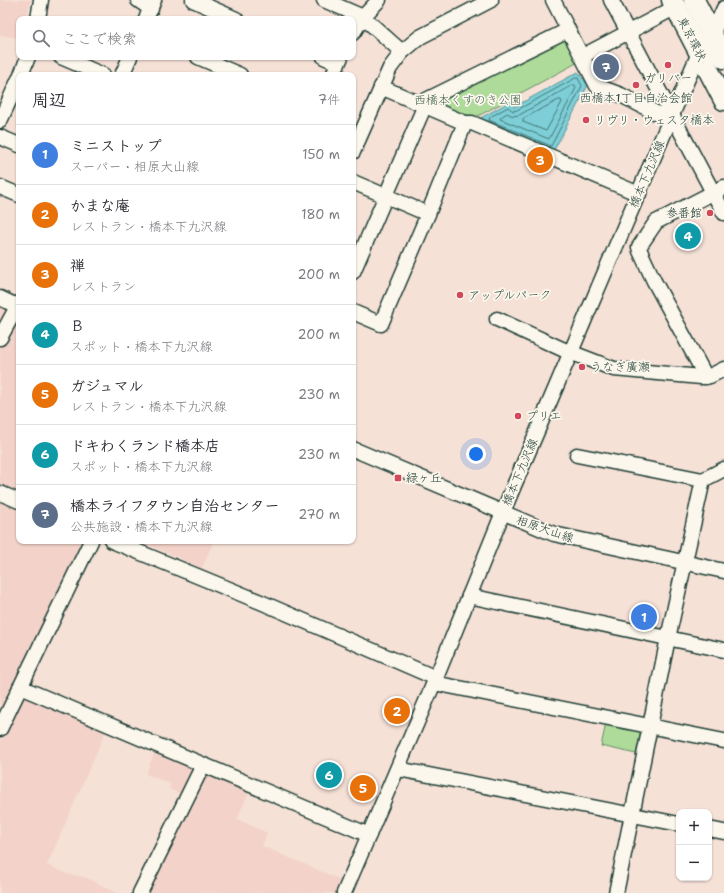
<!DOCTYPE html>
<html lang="ja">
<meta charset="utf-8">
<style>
body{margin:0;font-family:"Shantell Sans","Klee One",sans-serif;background:#f7f7f7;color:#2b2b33}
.controls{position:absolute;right:12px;bottom:12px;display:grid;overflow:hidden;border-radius:8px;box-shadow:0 1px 3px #0004}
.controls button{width:36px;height:36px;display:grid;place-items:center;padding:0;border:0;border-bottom:1px solid #e1e1e2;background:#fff;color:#2b2b33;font:20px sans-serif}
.you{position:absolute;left:476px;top:454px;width:14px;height:14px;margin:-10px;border:3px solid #fff;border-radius:50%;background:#1a73e8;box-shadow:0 0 0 6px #1a73e833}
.badge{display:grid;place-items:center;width:26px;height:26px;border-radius:50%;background:#d1495b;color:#fff;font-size:13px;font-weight:700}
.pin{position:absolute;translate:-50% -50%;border:2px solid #fff;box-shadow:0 1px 4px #0006}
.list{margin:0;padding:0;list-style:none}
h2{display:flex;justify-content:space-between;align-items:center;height:52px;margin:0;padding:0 16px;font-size:17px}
h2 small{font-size:13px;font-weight:400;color:#7c7c81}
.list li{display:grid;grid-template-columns:26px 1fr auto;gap:12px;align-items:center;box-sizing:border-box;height:60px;padding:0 16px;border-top:1px solid #e1e1e2}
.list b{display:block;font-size:15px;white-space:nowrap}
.list p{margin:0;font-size:13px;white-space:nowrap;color:#7c7c81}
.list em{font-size:13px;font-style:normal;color:#7c7c81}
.icon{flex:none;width:22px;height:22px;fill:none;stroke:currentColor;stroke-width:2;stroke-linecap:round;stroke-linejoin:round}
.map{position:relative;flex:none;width:724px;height:893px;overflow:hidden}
.search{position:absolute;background:#fff;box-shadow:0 1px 3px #0004;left:16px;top:16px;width:340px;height:44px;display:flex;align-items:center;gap:10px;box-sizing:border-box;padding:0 14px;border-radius:8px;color:#7c7c81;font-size:15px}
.panel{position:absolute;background:#fff;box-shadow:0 1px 3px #0004;left:16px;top:72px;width:340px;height:472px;border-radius:8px}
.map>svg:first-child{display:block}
.built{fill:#f2d2c9}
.green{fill:#aedb9a;stroke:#668c67}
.water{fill:#7dced7;stroke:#579496}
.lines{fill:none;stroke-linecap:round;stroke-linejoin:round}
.shore{stroke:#457775;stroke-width:1}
.minor-casing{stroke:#1f3d34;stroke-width:17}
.highway-casing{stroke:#1f3d34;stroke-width:23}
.minor{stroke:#fbf7ec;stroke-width:14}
.highway{stroke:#fbf7ec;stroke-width:20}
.poi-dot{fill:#d1495b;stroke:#fbf7ec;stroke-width:1.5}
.labels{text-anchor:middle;stroke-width:3.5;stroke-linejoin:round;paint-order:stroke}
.street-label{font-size:12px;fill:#1f3d34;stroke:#fbf7ec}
.poi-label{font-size:12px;fill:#1f3d34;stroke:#fbf7ec;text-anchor:start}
.park-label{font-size:12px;fill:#3c5d48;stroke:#fbf7ec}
</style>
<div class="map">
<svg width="724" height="893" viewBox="0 0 724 893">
<rect width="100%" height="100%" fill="#f6e1d7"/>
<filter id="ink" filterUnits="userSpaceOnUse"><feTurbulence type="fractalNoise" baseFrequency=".025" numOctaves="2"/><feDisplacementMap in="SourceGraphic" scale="8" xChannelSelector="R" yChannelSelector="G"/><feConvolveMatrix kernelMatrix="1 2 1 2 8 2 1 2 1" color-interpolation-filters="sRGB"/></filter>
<g filter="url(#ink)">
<g class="built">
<path d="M 0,0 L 31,0 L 26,19 L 19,19 L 19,38 L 0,35 Z"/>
<path d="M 0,307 L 19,315 L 19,541 L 83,541 L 0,712 Z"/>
<path d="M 140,541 L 214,541 L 202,568 Z"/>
<path d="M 24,693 L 107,728 L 47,865 L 67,874 L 85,877 L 117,893 L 0,893 L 0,742 Z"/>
<path d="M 156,749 L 250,790 L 237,819 L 267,833 L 262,846 L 341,880 L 336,893 L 143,893 L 190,798 L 169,789 L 171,784 L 146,774 Z"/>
</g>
<g class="green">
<path d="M 568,30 L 584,59 L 465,123 L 425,105 Z"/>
<path d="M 606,723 L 641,730 L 636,754 L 601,746 Z"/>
</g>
<path class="water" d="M 578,72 L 588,85 L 553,152 L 477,120 L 511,101 L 514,107 Z"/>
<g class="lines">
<g class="shore">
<path d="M 576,78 L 578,78 L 582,86 L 551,146 L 489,120 L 490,117 L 508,107 L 513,111 L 517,110 Z"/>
<path d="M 573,85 L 575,85 L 576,88 L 549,139 L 500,119 L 501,117 L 507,113 L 513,116 L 519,115 Z"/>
<path d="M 559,100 L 561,100 L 562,102 L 546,131 L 523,122 L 523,119 Z"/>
</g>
<defs>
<g id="minor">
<path d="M 138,0 L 151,9"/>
<path d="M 193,0 L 236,19"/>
<path d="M 324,0 L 363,17 L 402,52"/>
<path d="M 553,0 L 597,86 L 621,95 L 658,114 L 672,116"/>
<path d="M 611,0 L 724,213"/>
<path d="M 38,19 L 41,0"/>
<path d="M 146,19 L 154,0"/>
<path d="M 353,33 L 363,17 L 379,0"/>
<path d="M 583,56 L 676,7"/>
<path d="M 61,57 L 103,75"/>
<path d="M 198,57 L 240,75"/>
<path d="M 324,57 L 338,63"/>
<path d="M 21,75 L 28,57"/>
<path d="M 122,75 L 130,57"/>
<path d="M 333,75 L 341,57"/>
<path d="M 420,103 L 568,30"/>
<path d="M 0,121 L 19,79"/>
<path d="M 465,123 L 472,123 L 639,194"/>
<path d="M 0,137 L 19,145"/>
<path d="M 353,152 L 390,68 L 402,52 L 420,37 L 491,0"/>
<path d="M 353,182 L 428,214"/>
<path d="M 0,187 L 19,195"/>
<path d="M 353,272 L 425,105"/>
<path d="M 0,298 L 19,307"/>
<path d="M 353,312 L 381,324 L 428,214 L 465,123 L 381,87"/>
<path d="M 497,319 L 562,349 L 614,369 L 701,377 L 710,376 L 724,369"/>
<path d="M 0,338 L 19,303"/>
<path d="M 706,377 L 654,281 L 640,251 L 639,247 L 656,222 L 724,187"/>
<path d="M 353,449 L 554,534 L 724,571"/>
<path d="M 577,455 L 703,480"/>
<path d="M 0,493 L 19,501"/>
<path d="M 112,541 L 263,603 L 436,678"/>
<path d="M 469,596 L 724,650"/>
<path d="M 434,683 L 724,741"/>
<path d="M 20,687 L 369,835"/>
<path d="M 0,729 L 91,541"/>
<path d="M 398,769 L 679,824"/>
<path d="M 709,829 L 724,832"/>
<path d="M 140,893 L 203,765"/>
<path d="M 344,893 L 436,678 L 510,495 L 665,131 L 699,53 L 712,35 L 724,8"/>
<path d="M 616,893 L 668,638 L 703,480 L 724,469"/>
</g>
<g id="highway">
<path d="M 672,0 L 724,100"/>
<path d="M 694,0 L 724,58"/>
</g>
</defs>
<use href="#minor" class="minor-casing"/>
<use href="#highway" class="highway-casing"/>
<use href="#minor" class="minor"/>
<use href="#highway" class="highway"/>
</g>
</g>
<g class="poi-dot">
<circle cx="668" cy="65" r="4"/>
<circle cx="636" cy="85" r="4"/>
<circle cx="586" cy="120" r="4"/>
<circle cx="710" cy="213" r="4"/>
<circle cx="460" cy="295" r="4"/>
<circle cx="582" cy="367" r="4"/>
<circle cx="518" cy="416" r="4"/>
<rect x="394" y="474" width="8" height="8" rx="2"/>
</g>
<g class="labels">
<g class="street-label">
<text transform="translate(692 39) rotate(63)" y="4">東京環状</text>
<text transform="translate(647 174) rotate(-67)" y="4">橋本下九沢線</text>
<text transform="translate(520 472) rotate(-67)" y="4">橋本下九沢線</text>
<text transform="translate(545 529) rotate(19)" y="4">相原大山線</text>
</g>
<g class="poi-label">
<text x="668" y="82" text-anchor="middle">ガリバー</text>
<text x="636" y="102" text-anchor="middle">西橋本1丁目自治会館</text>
<text x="594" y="124">リヴリ・ウェスタ橋本</text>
<text x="702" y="217" text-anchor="end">参番館</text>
<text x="468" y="299">アップルパーク</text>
<text x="590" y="371">うなぎ廣瀬</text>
<text x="526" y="420">プリエ</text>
<text x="406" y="482">緑ヶ丘</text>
</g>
<g class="park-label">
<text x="468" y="104">西橋本くすのき公園</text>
</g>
</g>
</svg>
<div class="controls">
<button>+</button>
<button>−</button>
</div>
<div class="you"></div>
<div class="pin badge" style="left:644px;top:617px;background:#3f7fe0">1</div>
<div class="pin badge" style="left:397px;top:711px;background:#e8710a">2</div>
<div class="pin badge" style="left:540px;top:160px;background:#e8710a">3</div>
<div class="pin badge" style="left:688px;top:236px;background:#0f9aa8">4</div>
<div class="pin badge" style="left:363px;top:788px;background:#e8710a">5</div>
<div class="pin badge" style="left:329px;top:775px;background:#0f9aa8">6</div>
<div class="pin badge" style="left:606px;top:67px;background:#5c6f8a">7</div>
<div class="search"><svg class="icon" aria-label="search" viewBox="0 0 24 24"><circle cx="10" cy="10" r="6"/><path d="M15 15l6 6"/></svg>ここで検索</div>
<section class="panel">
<h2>周辺<small>7件</small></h2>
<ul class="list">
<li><span class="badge" style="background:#3f7fe0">1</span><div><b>ミニストップ</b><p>スーパー · 相原大山線</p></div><em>150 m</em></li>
<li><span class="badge" style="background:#e8710a">2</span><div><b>かまな庵</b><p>レストラン · 橋本下九沢線</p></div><em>180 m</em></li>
<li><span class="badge" style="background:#e8710a">3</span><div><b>禅</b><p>レストラン</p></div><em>200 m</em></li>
<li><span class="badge" style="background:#0f9aa8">4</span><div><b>Ｂ</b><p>スポット · 橋本下九沢線</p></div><em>200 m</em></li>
<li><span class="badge" style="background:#e8710a">5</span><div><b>ガジュマル</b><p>レストラン · 橋本下九沢線</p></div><em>230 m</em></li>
<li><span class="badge" style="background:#0f9aa8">6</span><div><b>ドキわくランド橋本店</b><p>スポット · 橋本下九沢線</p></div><em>230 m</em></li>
<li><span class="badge" style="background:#5c6f8a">7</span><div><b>橋本ライフタウン自治センター</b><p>公共施設 · 橋本下九沢線</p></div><em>270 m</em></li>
</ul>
</section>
</div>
